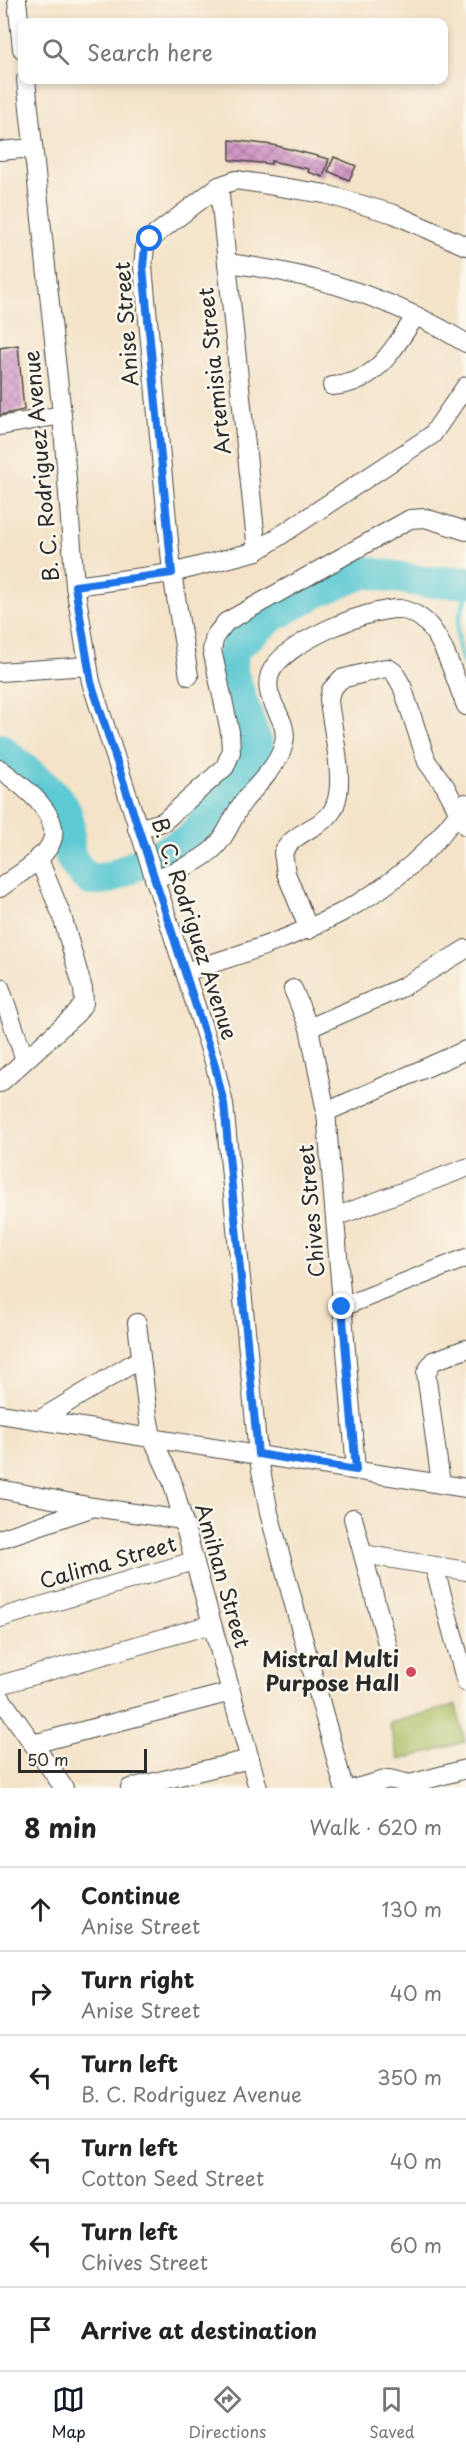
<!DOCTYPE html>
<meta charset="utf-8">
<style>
body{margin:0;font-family:"Playpen Sans",sans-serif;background:#f6f6f6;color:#222}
.scale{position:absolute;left:18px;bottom:15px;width:129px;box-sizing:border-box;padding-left:6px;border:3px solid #2b2b2b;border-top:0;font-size:16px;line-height:21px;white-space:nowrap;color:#2b2b2b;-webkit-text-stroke:4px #fbf7ec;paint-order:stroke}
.stop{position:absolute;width:18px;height:18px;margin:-14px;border:4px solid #1a73e8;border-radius:50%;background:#fff}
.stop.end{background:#1a73e8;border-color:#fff;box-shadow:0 2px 6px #0008}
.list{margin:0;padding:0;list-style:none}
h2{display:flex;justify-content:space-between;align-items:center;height:78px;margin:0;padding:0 24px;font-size:26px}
h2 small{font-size:20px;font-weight:400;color:#767676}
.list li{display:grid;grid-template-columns:39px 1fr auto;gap:18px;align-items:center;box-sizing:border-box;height:84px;padding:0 24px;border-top:2px solid #e0e0e0}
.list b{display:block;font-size:22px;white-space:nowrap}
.list p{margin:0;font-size:20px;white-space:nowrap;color:#767676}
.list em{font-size:20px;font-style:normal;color:#767676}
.icon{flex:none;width:33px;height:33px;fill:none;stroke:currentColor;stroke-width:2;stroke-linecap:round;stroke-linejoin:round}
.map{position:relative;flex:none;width:466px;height:1788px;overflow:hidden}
.search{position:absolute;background:#fff;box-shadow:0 3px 9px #0003;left:18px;right:18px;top:18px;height:66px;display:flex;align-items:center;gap:15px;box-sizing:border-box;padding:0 21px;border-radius:12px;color:#767676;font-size:22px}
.sheet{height:582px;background:#fff}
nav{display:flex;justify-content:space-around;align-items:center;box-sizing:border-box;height:84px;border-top:2px solid #e0e0e0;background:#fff;font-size:16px;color:#767676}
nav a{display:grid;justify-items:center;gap:3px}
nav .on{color:#111827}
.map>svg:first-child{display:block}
.green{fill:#a8be63;stroke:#6a7447;stroke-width:1.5}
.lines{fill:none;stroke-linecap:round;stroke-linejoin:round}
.stream{stroke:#5dc9d3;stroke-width:5}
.river{stroke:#5dc9d3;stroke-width:32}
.building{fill:url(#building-cross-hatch)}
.minor-casing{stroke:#494743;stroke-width:20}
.minor{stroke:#fff;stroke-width:18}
.route{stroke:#1a73e8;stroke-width:8}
.poi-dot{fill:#d1495b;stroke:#fbf7ec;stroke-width:2}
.labels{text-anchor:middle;stroke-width:5;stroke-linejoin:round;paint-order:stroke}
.street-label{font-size:21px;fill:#2b2b2b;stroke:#fbf7ec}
.poi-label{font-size:21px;font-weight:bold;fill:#2b2b2b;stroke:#fbf7ec;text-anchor:end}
</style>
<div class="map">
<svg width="466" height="1788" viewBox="0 0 466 1788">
<defs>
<pattern id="building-cross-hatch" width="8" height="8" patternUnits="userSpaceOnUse" patternTransform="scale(1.5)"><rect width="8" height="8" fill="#d298c7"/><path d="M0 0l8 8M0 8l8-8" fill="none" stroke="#ab7ca2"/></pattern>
</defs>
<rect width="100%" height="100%" fill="#fbf7ec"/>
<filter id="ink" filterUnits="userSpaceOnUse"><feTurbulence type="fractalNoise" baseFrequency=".0167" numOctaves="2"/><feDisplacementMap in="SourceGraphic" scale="12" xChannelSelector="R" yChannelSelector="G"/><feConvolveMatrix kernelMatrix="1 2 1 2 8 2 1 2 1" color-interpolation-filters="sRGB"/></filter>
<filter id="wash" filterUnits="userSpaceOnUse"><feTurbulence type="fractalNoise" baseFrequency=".008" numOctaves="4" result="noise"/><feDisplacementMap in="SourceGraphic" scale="24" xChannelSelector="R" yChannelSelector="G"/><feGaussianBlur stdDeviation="1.35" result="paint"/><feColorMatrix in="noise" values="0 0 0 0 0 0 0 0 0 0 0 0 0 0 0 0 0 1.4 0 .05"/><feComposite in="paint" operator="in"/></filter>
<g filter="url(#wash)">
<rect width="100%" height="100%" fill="#f4e3c9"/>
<path class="green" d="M 456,1705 L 465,1742 L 399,1760 L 389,1723 Z"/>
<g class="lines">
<path class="stream" d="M 466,597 C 455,624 455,641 466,669"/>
<path class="river" d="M 0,749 C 16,764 47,785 60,802 C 82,832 51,848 90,880 L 109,878 L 191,839 L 258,748 L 230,667 L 235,647 L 273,616 L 317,592 L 366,572 L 423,582 L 466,582"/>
</g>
<g id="blocks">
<g class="building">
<path d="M 230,140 L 273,145 L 329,159 L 323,177 L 308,172 L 309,169 L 271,161 L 271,164 L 230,160 Z"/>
<path d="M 334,157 L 356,166 L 349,180 L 328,171 Z"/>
<path d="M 18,345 L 24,410 L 0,415 L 0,348 Z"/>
</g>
</g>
</g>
<g filter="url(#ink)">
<use href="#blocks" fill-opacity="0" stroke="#494743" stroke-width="1.5"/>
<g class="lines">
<defs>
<g id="minor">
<path d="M 17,0 L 22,49"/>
<path d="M 26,80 L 62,415 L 75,586 L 91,682 L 214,1062 L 224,1104 L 258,1454 L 269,1513 L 344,1788"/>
<path d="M 0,151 L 33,148"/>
<path d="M 219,186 L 257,551"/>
<path d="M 227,263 C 312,273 393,298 466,343"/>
<path d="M 332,386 C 378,383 392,349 416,316"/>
<path d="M 0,426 L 62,415"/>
<path d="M 75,586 L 172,573 L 257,551 L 432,435 L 466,386"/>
<path d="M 0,672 L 88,666"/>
<path d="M 189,676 L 172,573 L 143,267 L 145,246 L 156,234 L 219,186 L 236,180 L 325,194 L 394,214 L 466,246"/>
<path d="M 0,769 C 20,784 66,816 50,845 C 41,862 15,876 0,888"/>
<path d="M 137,829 L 163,822 L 225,767 L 231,752 L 230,732 L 212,650 L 215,636 L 226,622 L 410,519 L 425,518 L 466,531"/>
<path d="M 154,879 C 172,872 191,866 207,854 C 225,842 231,819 243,802 C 257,784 279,766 284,743 C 290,718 261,700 270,674 C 282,643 368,608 400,609 C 406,610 416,614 421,618 C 442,632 456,682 466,706"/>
<path d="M 309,930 L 286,873 L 283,853 C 291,836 311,830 325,819 C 353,798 331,731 329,699 L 331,690 L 341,679 L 380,669 L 388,668 L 394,672 L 402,686 L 427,762 L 445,786 L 466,826"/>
<path d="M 185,972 C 294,938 399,904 465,803"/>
<path d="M 0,987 L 25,1060"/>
<path d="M 293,989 L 309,1028 L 326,1112 L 356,1470"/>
<path d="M 309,1028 L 403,987 L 466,949"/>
<path d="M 0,1083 L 77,1013 L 84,1003 L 83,989 L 62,916 L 38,857"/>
<path d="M 326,1112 L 466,1050"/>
<path d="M 335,1217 L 466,1168"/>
<path d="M 342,1307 L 466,1258"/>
<path d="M 137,1323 L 148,1416 L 152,1437 L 172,1481 L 258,1788"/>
<path d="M 0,1414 L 466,1488"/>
<path d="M 39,1420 L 140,1359"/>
<path d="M 441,1484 L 426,1373 L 433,1361 L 466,1349"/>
<path d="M 0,1489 L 93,1507 L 183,1520"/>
<path d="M 353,1518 L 388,1647"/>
<path d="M 0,1539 L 91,1508"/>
<path d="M 363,1554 L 466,1571"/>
<path d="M 434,1566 L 466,1682"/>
<path d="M 0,1618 L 194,1561"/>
<path d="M 0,1685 L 212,1624"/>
<path d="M 0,1697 L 64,1788"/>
<path d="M 33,1744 L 231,1692"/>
<path d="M 130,1788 L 250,1759"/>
<path d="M 356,1788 L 389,1779 L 410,1784"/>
<path d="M 405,1788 L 410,1784 L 466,1769"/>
</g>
</defs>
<use href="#minor" class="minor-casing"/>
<use href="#minor" class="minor"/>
</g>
</g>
<g class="lines" filter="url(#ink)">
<path class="route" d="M 150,239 L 145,246 L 143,267 L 172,573 L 75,586 L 91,682 L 214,1062 L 224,1104 L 258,1454 L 356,1470 L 342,1307"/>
</g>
<circle class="poi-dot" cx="411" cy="1672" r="6"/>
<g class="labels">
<g class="street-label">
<text transform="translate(127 324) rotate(-94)" y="7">Anise Street</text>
<text transform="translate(215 371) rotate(-96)" y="7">Artemisia Street</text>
<text transform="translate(42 466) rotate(-95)" y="7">B. C. Rodriguez Avenue</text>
<text transform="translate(194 929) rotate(72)" y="7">B. C. Rodriguez Avenue</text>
<text transform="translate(312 1211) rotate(-95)" y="7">Chives Street</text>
<text transform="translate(108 1563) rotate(-16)" y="7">Calima Street</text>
<text transform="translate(222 1576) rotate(74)" y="7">Amihan Street</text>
</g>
<g class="poi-label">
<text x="399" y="1667">Mistral Multi<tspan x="399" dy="24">Purpose Hall</tspan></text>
</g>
</g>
</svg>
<div class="scale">50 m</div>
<div class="stop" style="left:150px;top:239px"></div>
<div class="stop end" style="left:342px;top:1307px"></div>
<div class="search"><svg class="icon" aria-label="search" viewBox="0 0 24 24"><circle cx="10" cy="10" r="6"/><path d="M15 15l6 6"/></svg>Search here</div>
</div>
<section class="sheet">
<h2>8 min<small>Walk · 620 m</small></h2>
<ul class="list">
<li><svg class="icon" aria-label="ahead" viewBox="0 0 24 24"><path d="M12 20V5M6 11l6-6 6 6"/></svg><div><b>Continue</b><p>Anise Street</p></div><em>130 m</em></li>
<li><svg class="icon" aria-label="right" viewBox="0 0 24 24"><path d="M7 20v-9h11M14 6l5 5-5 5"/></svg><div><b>Turn right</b><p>Anise Street</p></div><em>40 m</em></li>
<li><svg class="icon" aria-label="left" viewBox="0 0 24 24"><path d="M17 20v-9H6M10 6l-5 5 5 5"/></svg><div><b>Turn left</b><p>B. C. Rodriguez Avenue</p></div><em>350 m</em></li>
<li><svg class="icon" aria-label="left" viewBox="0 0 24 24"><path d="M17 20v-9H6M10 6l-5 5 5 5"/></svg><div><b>Turn left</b><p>Cotton Seed Street</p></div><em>40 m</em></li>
<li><svg class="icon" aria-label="left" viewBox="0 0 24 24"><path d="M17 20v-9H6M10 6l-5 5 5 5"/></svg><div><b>Turn left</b><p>Chives Street</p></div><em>60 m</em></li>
<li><svg class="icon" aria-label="arrive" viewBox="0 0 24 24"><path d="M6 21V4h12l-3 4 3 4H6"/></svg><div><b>Arrive at destination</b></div></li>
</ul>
</section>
<nav>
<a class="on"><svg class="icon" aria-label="map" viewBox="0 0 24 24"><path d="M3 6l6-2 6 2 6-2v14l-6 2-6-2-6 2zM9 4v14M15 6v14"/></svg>Map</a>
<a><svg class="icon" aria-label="directions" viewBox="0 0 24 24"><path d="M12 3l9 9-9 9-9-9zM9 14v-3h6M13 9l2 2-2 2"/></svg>Directions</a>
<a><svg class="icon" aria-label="saved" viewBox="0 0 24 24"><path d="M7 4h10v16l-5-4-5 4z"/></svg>Saved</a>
</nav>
